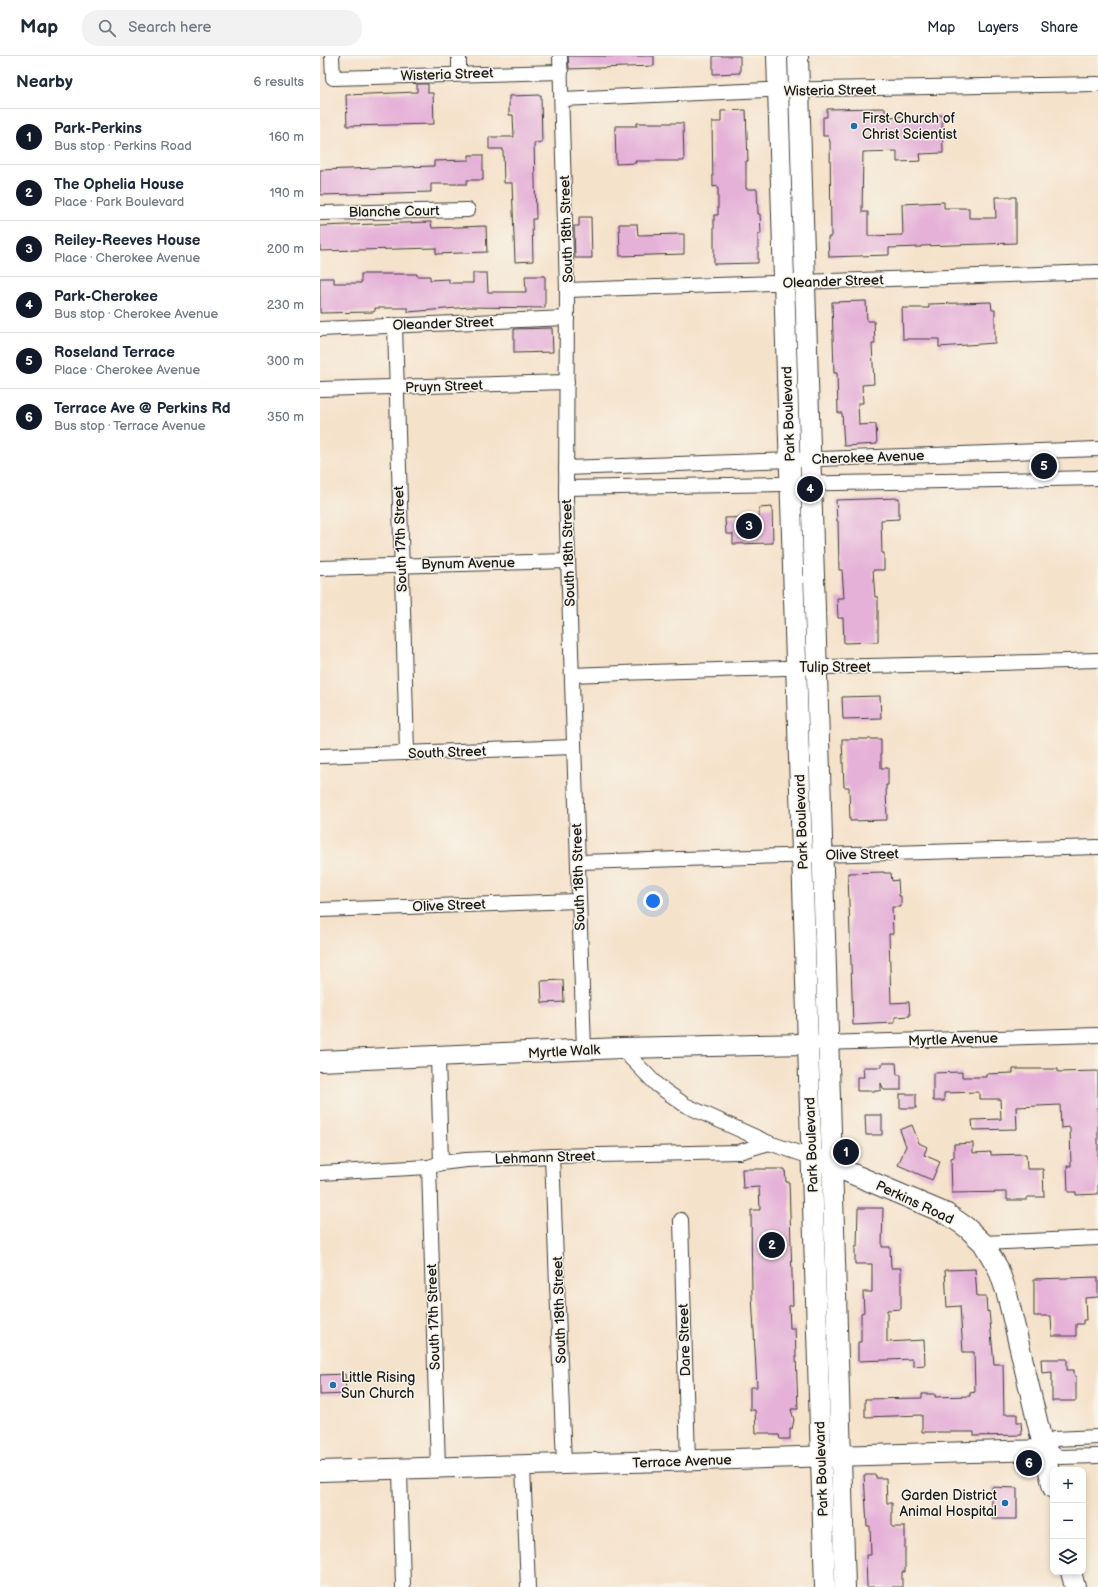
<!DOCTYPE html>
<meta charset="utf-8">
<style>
body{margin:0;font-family:"Balsamiq Sans",sans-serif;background:#f2f2f3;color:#1f2937}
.controls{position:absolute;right:12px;bottom:12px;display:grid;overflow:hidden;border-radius:8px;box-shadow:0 2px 6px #0003}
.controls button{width:36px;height:36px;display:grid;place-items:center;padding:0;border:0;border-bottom:1px solid #e0e1e3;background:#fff;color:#1f2937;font:20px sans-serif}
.you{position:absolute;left:333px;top:845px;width:14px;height:14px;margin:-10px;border:3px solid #fff;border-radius:50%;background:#1a73e8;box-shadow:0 0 0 6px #1a73e833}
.badge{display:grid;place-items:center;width:26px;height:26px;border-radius:50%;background:#111827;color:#fff;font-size:13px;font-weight:700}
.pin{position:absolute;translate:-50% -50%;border:2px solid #fff;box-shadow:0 1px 4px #0006}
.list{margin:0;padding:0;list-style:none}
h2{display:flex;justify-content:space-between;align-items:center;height:52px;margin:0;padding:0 16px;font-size:17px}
h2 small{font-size:13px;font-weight:400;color:#747a83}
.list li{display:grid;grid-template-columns:26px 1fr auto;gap:12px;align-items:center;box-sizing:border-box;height:56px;padding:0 16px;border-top:1px solid #e0e1e3}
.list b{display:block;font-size:15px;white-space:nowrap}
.list p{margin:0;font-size:13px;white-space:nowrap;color:#747a83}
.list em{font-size:13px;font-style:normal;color:#747a83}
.icon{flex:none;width:22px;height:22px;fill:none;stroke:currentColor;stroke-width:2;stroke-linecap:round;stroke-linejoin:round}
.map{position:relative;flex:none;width:778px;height:1531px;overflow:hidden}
header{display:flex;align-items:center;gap:24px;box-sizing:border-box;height:56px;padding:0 20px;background:#fff;border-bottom:1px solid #e0e1e3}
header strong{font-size:19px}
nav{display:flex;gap:22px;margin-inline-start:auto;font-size:14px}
.search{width:280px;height:36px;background:#f2f2f3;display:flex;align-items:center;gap:10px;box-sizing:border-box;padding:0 14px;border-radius:16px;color:#747a83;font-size:15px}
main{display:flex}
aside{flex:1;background:#fff}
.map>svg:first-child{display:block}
.building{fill:#e5b1d8}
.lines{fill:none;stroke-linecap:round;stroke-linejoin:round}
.street-casing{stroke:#3d3a36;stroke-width:16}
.secondary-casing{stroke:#3d3a36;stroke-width:22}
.street{stroke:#fff;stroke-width:14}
.secondary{stroke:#fff;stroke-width:20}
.poi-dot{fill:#1f6fb2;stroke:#f7f3e8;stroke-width:1.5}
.labels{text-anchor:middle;stroke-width:3;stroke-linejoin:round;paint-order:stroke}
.street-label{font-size:14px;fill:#1c1c1c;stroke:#f7f3e8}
.poi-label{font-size:14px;fill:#1c1c1c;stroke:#f7f3e8;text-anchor:start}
</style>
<header>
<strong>Map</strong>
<div class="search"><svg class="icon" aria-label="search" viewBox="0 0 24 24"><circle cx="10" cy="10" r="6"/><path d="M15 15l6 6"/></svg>Search here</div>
<nav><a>Map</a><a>Layers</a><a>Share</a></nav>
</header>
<main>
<aside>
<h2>Nearby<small>6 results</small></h2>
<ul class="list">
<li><span class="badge">1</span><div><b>Park-Perkins</b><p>Bus stop · Perkins Road</p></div><em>160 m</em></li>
<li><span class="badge">2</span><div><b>The Ophelia House</b><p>Place · Park Boulevard</p></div><em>190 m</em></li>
<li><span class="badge">3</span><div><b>Reiley-Reeves House</b><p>Place · Cherokee Avenue</p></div><em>200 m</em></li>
<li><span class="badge">4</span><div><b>Park-Cherokee</b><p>Bus stop · Cherokee Avenue</p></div><em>230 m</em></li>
<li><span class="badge">5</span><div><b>Roseland Terrace</b><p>Place · Cherokee Avenue</p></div><em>300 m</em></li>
<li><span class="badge">6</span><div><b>Terrace Ave @ Perkins Rd</b><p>Bus stop · Terrace Avenue</p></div><em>350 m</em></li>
</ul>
</aside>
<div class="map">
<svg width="778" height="1531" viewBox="0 0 778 1531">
<rect width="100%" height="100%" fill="#f7f3e8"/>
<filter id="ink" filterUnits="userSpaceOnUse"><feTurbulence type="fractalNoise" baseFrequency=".025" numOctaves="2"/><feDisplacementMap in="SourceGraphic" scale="8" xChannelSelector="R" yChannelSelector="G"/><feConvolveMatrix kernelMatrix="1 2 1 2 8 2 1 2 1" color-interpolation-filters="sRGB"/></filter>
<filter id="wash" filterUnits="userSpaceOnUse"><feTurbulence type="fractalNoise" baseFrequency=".012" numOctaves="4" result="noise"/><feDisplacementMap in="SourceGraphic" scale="16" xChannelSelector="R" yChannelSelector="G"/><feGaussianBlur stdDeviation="0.9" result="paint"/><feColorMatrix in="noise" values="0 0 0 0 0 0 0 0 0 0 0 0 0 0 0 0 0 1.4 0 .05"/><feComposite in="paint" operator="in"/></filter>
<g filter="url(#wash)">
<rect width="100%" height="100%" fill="#f5e2cb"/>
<g id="blocks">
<g class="building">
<path d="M 248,0 L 334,0 L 334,10 L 249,13 Z"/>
<path d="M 393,0 L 420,0 L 420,17 L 393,18 Z"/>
<path d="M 97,28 L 108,28 L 108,37 L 113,37 L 114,68 L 27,70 L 26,39 L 97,36 Z"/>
<path d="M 221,39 L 222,86 L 214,87 L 216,163 L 212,163 L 213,205 L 195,206 L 192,127 L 184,127 L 183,93 L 169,93 L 169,81 L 194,81 L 193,59 L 189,59 L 189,40 Z"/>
<path d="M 565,52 L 565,61 L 622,59 L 623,97 L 600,98 L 601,105 L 577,106 L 577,95 L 543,96 L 542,156 L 548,156 L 548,180 L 583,179 L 582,148 L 624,146 L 624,152 L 649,152 L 649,162 L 676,162 L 675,141 L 696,141 L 696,187 L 601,190 L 601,191 L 569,192 L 569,199 L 509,201 L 508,181 L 511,181 L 510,86 L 508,80 L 503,80 L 503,61 L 507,61 L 507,53 Z"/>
<path d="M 426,54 L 428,105 L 426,105 L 426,133 L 437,133 L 438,158 L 440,158 L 441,178 L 438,178 L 438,207 L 394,208 L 394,159 L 398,159 L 398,130 L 393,131 L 392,66 L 401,66 L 401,55 Z"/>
<path d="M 317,67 L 363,67 L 364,105 L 315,105 L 316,107 L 296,108 L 295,70 L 317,70 Z"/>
<path d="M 149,99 L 163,99 L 163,124 L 147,124 L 147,128 L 111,128 L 111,136 L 0,139 L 0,114 L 114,110 L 114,105 L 149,104 Z"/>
<path d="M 259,161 L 271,161 L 272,202 L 255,202 L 254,170 L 259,170 Z"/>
<path d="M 111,166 L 112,172 L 166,170 L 167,196 L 116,198 L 116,192 L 0,195 L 0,170 Z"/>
<path d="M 299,168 L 317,168 L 318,179 L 364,178 L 364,198 L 300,200 Z"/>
<path d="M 153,217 L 167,217 L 168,236 L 206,236 L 205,220 L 225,220 L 225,252 L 150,251 L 88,256 L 88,252 L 55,252 L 55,255 L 53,256 L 0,257 L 0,222 L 14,222 L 14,227 L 41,227 L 41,218 L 97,218 L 97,220 L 110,220 L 110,224 L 129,223 L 129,227 L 153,227 Z"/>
<path d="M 546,245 L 547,265 L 554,265 L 555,288 L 552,288 L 554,328 L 542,329 L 543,347 L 538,347 L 539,369 L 556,368 L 557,388 L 524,390 L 522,357 L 518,357 L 517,317 L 514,317 L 512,246 Z"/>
<path d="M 671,246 L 672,254 L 675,254 L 675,287 L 619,291 L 619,283 L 583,283 L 582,252 L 609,252 L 609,248 Z"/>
<path d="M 232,272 L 233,296 L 194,297 L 194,273 Z"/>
<path d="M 579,442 L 579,463 L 561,464 L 562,497 L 564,497 L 564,514 L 553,514 L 555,541 L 558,541 L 558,586 L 524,587 L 523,562 L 518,562 L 517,542 L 524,542 L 522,514 L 519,514 L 518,465 L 517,465 L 516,444 Z"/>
<path d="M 452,451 L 453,487 L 413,488 L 413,478 L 406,478 L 405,462 L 439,461 L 439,452 Z"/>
<path d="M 560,640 L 561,662 L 523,663 L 522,641 Z"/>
<path d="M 522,683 L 561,683 L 561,712 L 568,712 L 568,729 L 566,729 L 567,764 L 530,765 L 529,731 L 524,731 Z"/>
<path d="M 564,816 L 564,817 L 571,817 L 572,825 L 578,824 L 579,840 L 581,840 L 581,851 L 572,851 L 573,878 L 569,878 L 571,947 L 589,946 L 590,960 L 575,961 L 575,967 L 533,969 L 528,817 Z"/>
<path d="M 243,924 L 244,946 L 222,947 L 221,925 Z"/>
<path d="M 562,1007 L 576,1007 L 577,1019 L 581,1019 L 581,1034 L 564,1034 L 561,1027 L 561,1034 L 558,1035 L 537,1035 L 537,1021 L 544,1021 L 543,1011 L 562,1011 Z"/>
<path d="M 693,1013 L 738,1013 L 738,1016 L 778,1015 L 778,1138 L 756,1139 L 756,1136 L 748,1136 L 747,1110 L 751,1110 L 750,1071 L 741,1072 L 740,1049 L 696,1051 L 697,1073 L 653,1074 L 652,1064 L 681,1063 L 680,1043 L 659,1043 L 659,1036 L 624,1037 L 624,1045 L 613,1045 L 613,1017 L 642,1016 L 642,1021 L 666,1021 L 666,1018 L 693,1017 Z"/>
<rect x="580" y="1038" width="16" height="14"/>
<path d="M 545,1059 L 562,1059 L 562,1079 L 546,1079 Z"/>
<path d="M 592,1069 L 599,1087 L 607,1091 L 604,1099 L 620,1106 L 612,1124 L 578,1109 L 586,1090 L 580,1074 Z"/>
<path d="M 653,1087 L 653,1097 L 671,1096 L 671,1099 L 706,1098 L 707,1113 L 723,1113 L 724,1141 L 707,1141 L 707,1144 L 687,1144 L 687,1136 L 632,1137 L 631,1103 L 634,1102 L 634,1088 Z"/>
<path d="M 422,1113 L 465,1113 L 466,1126 L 469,1126 L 473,1249 L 469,1250 L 470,1272 L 475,1272 L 478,1353 L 471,1353 L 474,1364 L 472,1373 L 470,1373 L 470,1383 L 460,1383 L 459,1379 L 450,1379 L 450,1377 L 436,1377 L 435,1354 L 430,1354 L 430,1331 L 437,1331 L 432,1239 L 431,1154 L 440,1154 L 439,1131 L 423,1132 Z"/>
<path d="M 538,1152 L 563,1152 L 562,1191 L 570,1191 L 571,1212 L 581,1212 L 581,1253 L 567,1254 L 567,1286 L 604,1284 L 605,1309 L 593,1310 L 593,1303 L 538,1305 L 538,1286 L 541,1286 L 541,1257 L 544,1256 L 543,1236 L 552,1236 L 552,1208 L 535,1208 L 535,1191 L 537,1191 Z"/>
<path d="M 655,1213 L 657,1240 L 666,1240 L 667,1256 L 669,1255 L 674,1308 L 683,1308 L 684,1358 L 697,1358 L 697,1366 L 701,1366 L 702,1379 L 654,1380 L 654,1376 L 602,1376 L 602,1359 L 545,1361 L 545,1343 L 602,1342 L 602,1338 L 615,1338 L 615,1341 L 650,1340 L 650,1337 L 655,1336 L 654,1296 L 643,1296 L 640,1250 L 627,1251 L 625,1214 Z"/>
<path d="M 778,1221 L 778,1241 L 765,1242 L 766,1264 L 763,1264 L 763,1268 L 756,1268 L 756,1280 L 732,1280 L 731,1260 L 714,1260 L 714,1223 Z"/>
<path d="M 721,1303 L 747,1303 L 747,1314 L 754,1314 L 754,1320 L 756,1320 L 756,1345 L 732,1345 L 732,1316 L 722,1317 Z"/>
<path d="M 25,1318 L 26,1338 L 0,1339 L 0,1319 Z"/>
<path d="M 544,1419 L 556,1419 L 556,1422 L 566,1422 L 567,1447 L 572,1447 L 572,1471 L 585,1471 L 585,1516 L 582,1516 L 582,1531 L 547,1531 L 546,1499 L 551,1499 L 550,1470 L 547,1470 Z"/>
<path d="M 672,1431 L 697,1432 L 697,1463 L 672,1463 Z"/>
</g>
</g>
</g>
<g filter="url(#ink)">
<use href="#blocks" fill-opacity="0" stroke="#3d3a36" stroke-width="1"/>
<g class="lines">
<defs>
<g id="street">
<path d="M 12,0 L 13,22 L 241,16"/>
<path d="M 139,0 L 139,18"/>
<path d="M 240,0 L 247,234 L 246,441 L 264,994"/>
<path d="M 242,43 L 447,34 L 778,28"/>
<path d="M 0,157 L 148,154"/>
<path d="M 247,234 L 778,216"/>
<path d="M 75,269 L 87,697"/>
<path d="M 0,273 L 247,262"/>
<path d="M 0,333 L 247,326"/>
<path d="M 246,412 L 778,393"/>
<path d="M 246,432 L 778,422"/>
<path d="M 0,512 L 248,505"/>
<path d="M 252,619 C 427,611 602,610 778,604"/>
<path d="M 0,700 L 254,691"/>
<path d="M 258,806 L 778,791"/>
<path d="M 0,854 L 258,845"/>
<path d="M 500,987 L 778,979"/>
<path d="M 301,992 L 337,1029 L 365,1049 L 449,1087 L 491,1101"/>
<path d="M 118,1001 L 121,1107"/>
<path d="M 232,1100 L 244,1408"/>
<path d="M 109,1111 L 118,1412"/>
<path d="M 0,1117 L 109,1111 L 121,1107 L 146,1104 L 232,1100 L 419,1096 L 449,1087"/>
<path d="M 361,1164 L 368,1405"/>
<path d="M 663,1187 L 778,1182"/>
<path d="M 778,1381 L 734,1383 L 724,1394 L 740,1401 L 778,1400"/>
<path d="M 203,1410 L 208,1531"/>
<path d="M 80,1413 L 83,1531"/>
</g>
<g id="secondary">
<path d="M 457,0 L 505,1531"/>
<path d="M 478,0 L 525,1531"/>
<path d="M 0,1005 L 301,992 L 488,988"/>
<path d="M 502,1105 L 627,1158 L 646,1171 L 663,1187 L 678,1212 L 687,1238 L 733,1432"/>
<path d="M 0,1415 L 724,1394"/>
<path d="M 751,1516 L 755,1531"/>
</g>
</defs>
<use href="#street" class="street-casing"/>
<use href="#secondary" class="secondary-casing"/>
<use href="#street" class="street"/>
<use href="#secondary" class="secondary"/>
</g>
</g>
<g class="poi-dot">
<circle cx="534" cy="70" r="4"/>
<circle cx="13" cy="1329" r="4"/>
<circle cx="685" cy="1447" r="4"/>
</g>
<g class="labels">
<g class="street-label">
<text transform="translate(127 18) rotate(-2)" y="5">Wisteria Street</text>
<text transform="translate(510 34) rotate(-1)" y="5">Wisteria Street</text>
<text transform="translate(74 155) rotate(-1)" y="5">Blanche Court</text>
<text transform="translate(246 173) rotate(-92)" y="5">South 18th Street</text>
<text transform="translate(513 225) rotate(-2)" y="5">Oleander Street</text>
<text transform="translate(123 267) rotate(-2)" y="5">Oleander Street</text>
<text transform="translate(124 330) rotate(-2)" y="5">Pruyn Street</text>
<text transform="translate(468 358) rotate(-92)" y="5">Park Boulevard</text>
<text transform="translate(548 401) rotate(-2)" y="5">Cherokee Avenue</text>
<text transform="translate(80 483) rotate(-92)" y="5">South 17th Street</text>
<text transform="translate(248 497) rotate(-92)" y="5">South 18th Street</text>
<text transform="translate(148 507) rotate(-1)" y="5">Bynum Avenue</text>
<text x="515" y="616">Tulip Street</text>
<text transform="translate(127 696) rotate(-2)" y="5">South Street</text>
<text transform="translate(481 766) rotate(-92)" y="5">Park Boulevard</text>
<text transform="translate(542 798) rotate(-1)" y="5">Olive Street</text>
<text transform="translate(258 821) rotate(-92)" y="5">South 18th Street</text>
<text transform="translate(129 849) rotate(-2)" y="5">Olive Street</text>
<text transform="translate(633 983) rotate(-2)" y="5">Myrtle Avenue</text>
<text transform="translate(244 995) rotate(-3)" y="5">Myrtle Walk</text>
<text transform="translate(491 1089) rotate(-92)" y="5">Park Boulevard</text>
<text transform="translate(225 1101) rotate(-2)" y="5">Lehmann Street</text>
<text transform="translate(595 1146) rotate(25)" y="5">Perkins Road</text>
<text transform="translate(239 1254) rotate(-92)" y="5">South 18th Street</text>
<text transform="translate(113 1261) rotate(-92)" y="5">South 17th Street</text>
<text transform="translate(364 1284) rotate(-92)" y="5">Dare Street</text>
<text transform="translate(362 1405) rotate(-2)" y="5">Terrace Avenue</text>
<text transform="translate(501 1413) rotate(-92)" y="5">Park Boulevard</text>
</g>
<g class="poi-label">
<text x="542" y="67">First Church of<tspan x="542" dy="16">Christ Scientist</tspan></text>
<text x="21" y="1326">Little Rising<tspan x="21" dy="16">Sun Church</tspan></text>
<text x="677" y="1444" text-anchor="end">Garden District<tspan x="677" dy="16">Animal Hospital</tspan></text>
</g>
</g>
</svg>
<div class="controls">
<button>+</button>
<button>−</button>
<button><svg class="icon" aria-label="layers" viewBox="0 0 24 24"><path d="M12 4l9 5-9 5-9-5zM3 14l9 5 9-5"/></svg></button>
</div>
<div class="you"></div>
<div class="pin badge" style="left:526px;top:1096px">1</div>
<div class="pin badge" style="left:452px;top:1189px">2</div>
<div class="pin badge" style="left:429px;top:470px">3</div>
<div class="pin badge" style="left:490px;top:433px">4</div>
<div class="pin badge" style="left:724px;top:410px">5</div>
<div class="pin badge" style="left:709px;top:1407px">6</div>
</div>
</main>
